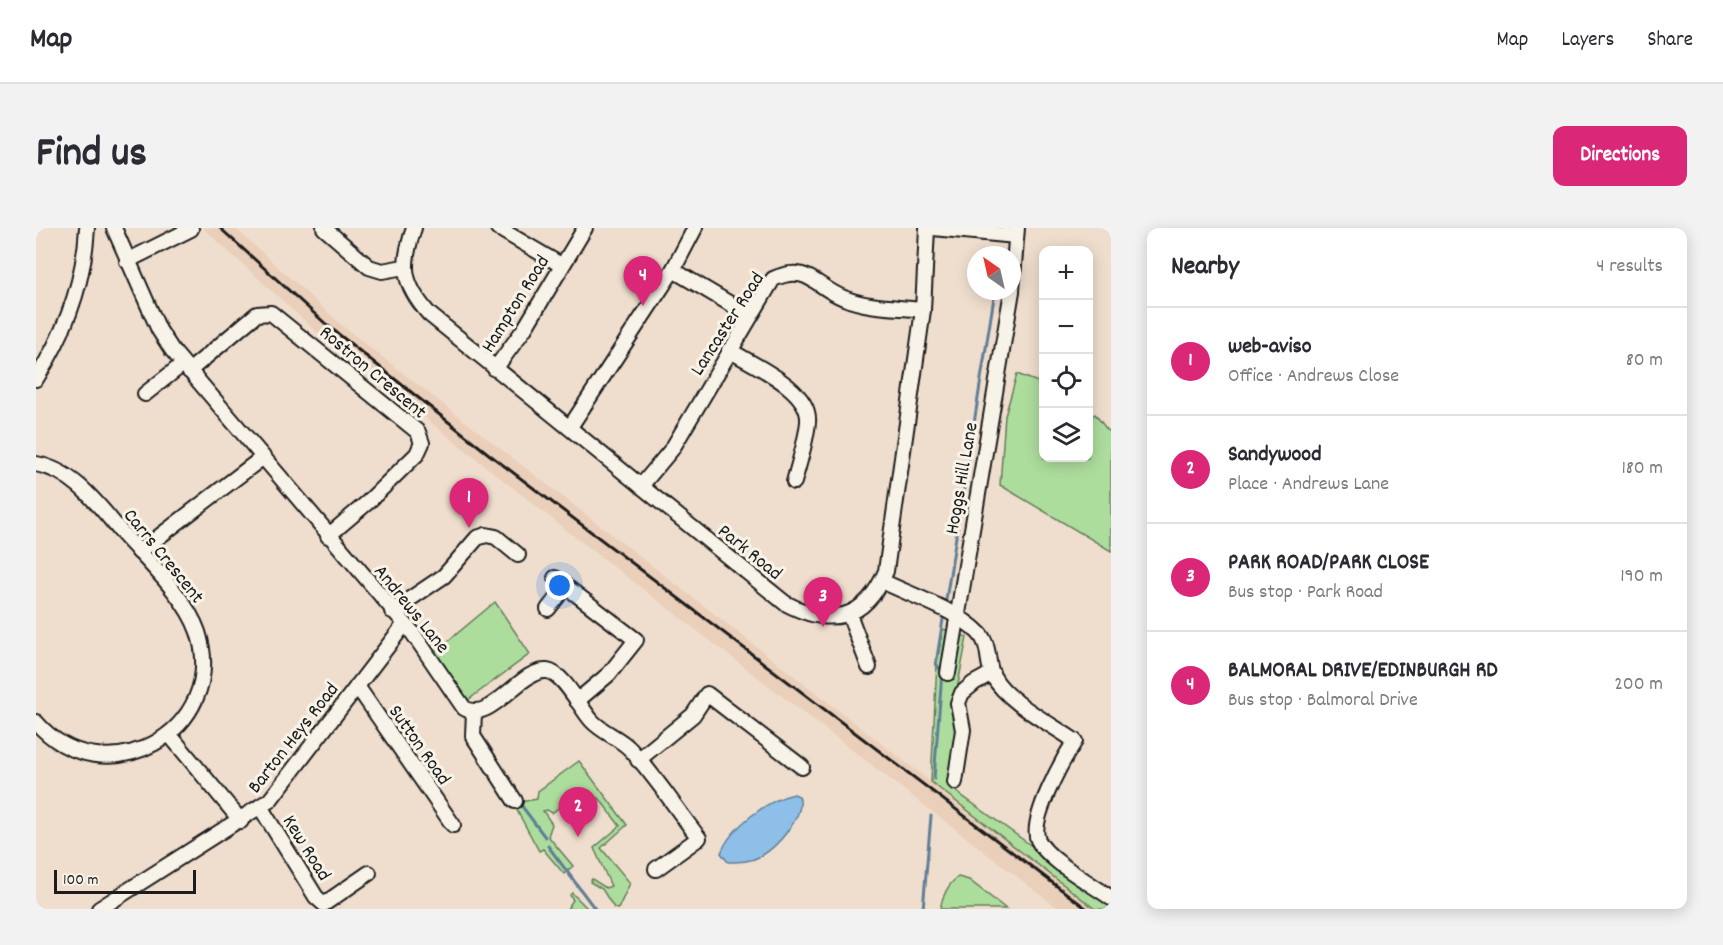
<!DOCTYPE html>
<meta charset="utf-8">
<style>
body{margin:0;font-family:Dekko,sans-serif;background:#f2f2f3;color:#2b2b33}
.controls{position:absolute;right:18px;top:18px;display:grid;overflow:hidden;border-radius:12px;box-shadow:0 3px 15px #0003}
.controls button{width:54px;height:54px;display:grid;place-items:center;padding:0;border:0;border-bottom:2px solid #e1e1e2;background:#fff;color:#2b2b33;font:30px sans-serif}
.compass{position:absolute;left:931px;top:18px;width:54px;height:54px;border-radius:50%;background:#fff;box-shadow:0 3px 15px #0003;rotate:326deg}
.scale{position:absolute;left:18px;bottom:15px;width:142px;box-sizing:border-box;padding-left:6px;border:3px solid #1c1c1c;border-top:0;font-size:16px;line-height:21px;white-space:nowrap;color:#1c1c1c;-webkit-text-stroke:4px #f7f3e8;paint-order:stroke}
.you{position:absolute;left:524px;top:358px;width:21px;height:21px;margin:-15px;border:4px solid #fff;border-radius:50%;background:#1a73e8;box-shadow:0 0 0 9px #1a73e833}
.badge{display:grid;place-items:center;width:39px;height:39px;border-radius:50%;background:#db2777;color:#fff;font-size:20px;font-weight:700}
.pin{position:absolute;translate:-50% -50px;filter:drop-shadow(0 2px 3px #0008)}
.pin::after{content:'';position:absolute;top:32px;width:21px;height:18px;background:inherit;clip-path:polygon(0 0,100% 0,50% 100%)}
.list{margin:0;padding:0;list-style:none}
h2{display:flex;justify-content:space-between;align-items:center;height:78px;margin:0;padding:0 24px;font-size:26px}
h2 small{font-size:20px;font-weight:400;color:#7c7c81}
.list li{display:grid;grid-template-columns:39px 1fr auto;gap:18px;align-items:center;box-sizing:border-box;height:108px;padding:0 24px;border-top:2px solid #e1e1e2}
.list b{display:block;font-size:22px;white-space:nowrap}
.list p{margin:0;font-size:20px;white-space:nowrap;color:#7c7c81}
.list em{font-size:20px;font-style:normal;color:#7c7c81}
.icon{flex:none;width:33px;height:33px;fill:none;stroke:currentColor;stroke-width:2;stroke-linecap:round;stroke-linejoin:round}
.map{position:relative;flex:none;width:1075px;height:681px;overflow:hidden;border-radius:12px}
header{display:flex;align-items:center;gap:36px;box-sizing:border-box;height:84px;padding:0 30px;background:#fff;border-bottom:2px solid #e1e1e2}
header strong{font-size:28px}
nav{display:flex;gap:33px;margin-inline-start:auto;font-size:21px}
.intro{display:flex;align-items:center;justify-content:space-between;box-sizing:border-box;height:144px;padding:0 36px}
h1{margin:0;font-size:42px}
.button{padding:15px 27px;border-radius:12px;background:#db2777;color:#fff;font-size:21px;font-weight:700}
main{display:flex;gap:36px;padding:0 36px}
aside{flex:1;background:#fff;border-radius:12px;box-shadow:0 3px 15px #0003}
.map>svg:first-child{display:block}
.built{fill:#eacfba}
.green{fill:#addd9d;stroke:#647c5c;stroke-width:1.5}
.water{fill:#8dbfe9;stroke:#607e97;stroke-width:1.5}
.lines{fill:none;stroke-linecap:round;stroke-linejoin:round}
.stream{stroke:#607e97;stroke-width:3}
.minor-casing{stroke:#1c1c1c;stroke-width:18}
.minor{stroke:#f7f3e8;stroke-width:14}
.rail{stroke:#1c1c1c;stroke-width:3}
.labels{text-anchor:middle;stroke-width:6;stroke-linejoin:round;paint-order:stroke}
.street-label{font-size:20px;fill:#1c1c1c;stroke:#f7f3e8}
</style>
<header>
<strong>Map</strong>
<nav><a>Map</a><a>Layers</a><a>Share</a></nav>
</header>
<div class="intro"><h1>Find us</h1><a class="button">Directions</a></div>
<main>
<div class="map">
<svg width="1075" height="681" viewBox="0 0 1075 681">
<rect width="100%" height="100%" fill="#efdecd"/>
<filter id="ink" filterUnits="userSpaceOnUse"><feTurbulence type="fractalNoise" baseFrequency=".0167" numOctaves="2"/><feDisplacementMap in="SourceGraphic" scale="12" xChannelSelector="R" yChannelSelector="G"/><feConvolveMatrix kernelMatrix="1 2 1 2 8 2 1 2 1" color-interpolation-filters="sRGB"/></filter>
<g filter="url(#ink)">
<path class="built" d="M 167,0 L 199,0 L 310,101 L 895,554 L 918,562 L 1075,681 L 1023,681 L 534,305 L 283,106 Z"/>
<g class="green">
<path d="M 981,146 L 1007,156 L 1008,230 L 1052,230 L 1053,190 L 1059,186 L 1075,207 L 1075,323 L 964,257 L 969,188 Z"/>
<path d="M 459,374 L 494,426 L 432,472 L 399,424 Z"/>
<path d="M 907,401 L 931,409 L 920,467 L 918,562 L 1075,675 L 1075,681 L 1059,681 L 895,554 L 901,434 Z"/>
<path d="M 543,533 L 591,597 L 565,620 L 594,655 L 582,681 L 578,680 L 566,661 L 554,654 L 556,651 L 570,660 L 575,658 L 558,620 L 584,598 L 563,570 L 543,586 L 532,572 L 516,585 L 511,582 L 507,583 L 516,596 L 512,608 L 537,638 L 528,646 L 507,621 L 503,623 L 477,575 L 501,571 L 502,563 Z"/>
<path d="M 922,649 L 933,652 L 970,681 L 904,681 C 906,669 912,656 922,649 Z"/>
<path d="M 536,665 L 552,681 L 531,681 L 537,672 L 534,667 Z"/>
</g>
<path class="water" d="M 758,566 L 763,568 C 770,587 741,619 725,628 C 714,634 704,634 692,634 L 685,625 C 695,599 731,572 758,566 Z"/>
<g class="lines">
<g class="stream">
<path d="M 909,378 L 959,63"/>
<path d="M 898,551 L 906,444 L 900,436 L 908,385"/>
<path d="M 482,573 L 509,609"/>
<path d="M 512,618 L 559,681"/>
<path d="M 887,681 L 895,588"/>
</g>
<defs>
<g id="minor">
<path d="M 78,0 L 123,102 L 136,122 L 376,404 L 428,480 C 455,497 484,440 511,443 C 528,445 544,480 556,493 C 566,504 582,509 593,520 C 619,547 640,581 663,610 L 620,641"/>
<path d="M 288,0 L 333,39 L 346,43 L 368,39"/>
<path d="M 378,0 C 365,38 366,55 393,86 L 749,375 C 794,399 829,393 850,343 L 887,82 L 891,0"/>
<path d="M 462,0 L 525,37"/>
<path d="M 897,0 L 980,8"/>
<path d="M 91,33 L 155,1"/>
<path d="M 637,42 L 713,87"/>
<path d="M 976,62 L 981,0"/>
<path d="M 693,122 C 717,137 775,161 772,194 C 770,214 763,235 758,254"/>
<path d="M 459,141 L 489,100 L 549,0"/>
<path d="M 153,143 L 221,86 L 235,85 L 382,204 L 386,215 L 381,226 L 332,274 L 292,308"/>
<path d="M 0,151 C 30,104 48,56 51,0"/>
<path d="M 109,166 L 147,136"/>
<path d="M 534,199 L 637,42 L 659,0"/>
<path d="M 0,236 C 39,243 63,278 87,306 C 111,333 150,369 162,404 C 194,503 67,572 0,494"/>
<path d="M 605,258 L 636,221 L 737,51 C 772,35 779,59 808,70 C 832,80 862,79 887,82"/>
<path d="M 103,324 L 226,230"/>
<path d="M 519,350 L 600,412 L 573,446 L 541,473"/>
<path d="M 846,353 C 874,367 921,382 943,405 C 955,418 950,434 957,448 C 971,474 1015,496 1039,513 C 1027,531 993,592 1002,612 C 1011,632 1056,656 1075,670"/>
<path d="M 512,381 L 530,358"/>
<path d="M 356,383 L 408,348 L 441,310 L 450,307 L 460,309 L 482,327"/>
<path d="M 813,386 L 833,439"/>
<path d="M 912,445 L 976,63"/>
<path d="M 321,458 L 417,597"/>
<path d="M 438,483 L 437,508 L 479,573"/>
<path d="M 133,506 L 205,593"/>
<path d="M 602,532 L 657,487 L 671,466 L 766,539"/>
<path d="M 919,554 L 927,502 L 922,475 L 926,465 L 938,455 L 956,445"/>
<path d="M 225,580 L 280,669 L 288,676 L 333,645"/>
<path d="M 63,681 L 234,572 L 368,397"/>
</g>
</defs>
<use href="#minor" class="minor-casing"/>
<use href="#minor" class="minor"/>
<path class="rail" d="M 184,0 L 291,97 L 454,227 L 1051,681"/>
</g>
</g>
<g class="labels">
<g class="street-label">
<text transform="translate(478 75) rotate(-58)" y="7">Hampton Road</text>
<text transform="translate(690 95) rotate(-57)" y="7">Lancaster Road</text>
<text transform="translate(338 143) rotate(40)" y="7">Rostron Crescent</text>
<text transform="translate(924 250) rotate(-80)" y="7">Hoggs Hill Lane</text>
<text transform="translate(715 323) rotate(39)" y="7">Park Road</text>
<text transform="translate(129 327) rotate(51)" y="7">Carrs Crescent</text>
<text transform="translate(377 380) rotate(51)" y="7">Andrews Lane</text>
<text transform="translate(256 509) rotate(-52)" y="7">Barton Heys Road</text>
<text transform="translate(385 516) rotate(55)" y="7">Sutton Road</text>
<text transform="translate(272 619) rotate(58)" y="7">Kew Road</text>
</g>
</g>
</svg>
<div class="controls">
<button>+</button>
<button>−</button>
<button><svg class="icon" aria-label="locate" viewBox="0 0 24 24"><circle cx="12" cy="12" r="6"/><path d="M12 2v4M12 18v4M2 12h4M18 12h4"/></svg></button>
<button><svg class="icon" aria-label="layers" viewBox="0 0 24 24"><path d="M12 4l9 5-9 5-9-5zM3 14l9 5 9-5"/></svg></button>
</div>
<svg class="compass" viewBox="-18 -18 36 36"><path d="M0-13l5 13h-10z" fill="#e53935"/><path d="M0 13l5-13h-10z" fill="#7c7c81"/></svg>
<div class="scale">100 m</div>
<div class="you"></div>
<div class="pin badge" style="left:433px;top:300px">1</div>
<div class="pin badge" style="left:542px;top:609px">2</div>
<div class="pin badge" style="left:787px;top:399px">3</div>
<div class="pin badge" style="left:607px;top:78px">4</div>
</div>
<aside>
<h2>Nearby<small>4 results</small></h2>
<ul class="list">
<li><span class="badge">1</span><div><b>web-aviso</b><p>Office · Andrews Close</p></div><em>80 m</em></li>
<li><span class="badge">2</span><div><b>Sandywood</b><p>Place · Andrews Lane</p></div><em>180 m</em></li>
<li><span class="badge">3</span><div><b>PARK ROAD/PARK CLOSE</b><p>Bus stop · Park Road</p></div><em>190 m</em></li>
<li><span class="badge">4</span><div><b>BALMORAL DRIVE/EDINBURGH RD</b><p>Bus stop · Balmoral Drive</p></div><em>200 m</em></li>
</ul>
</aside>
</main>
